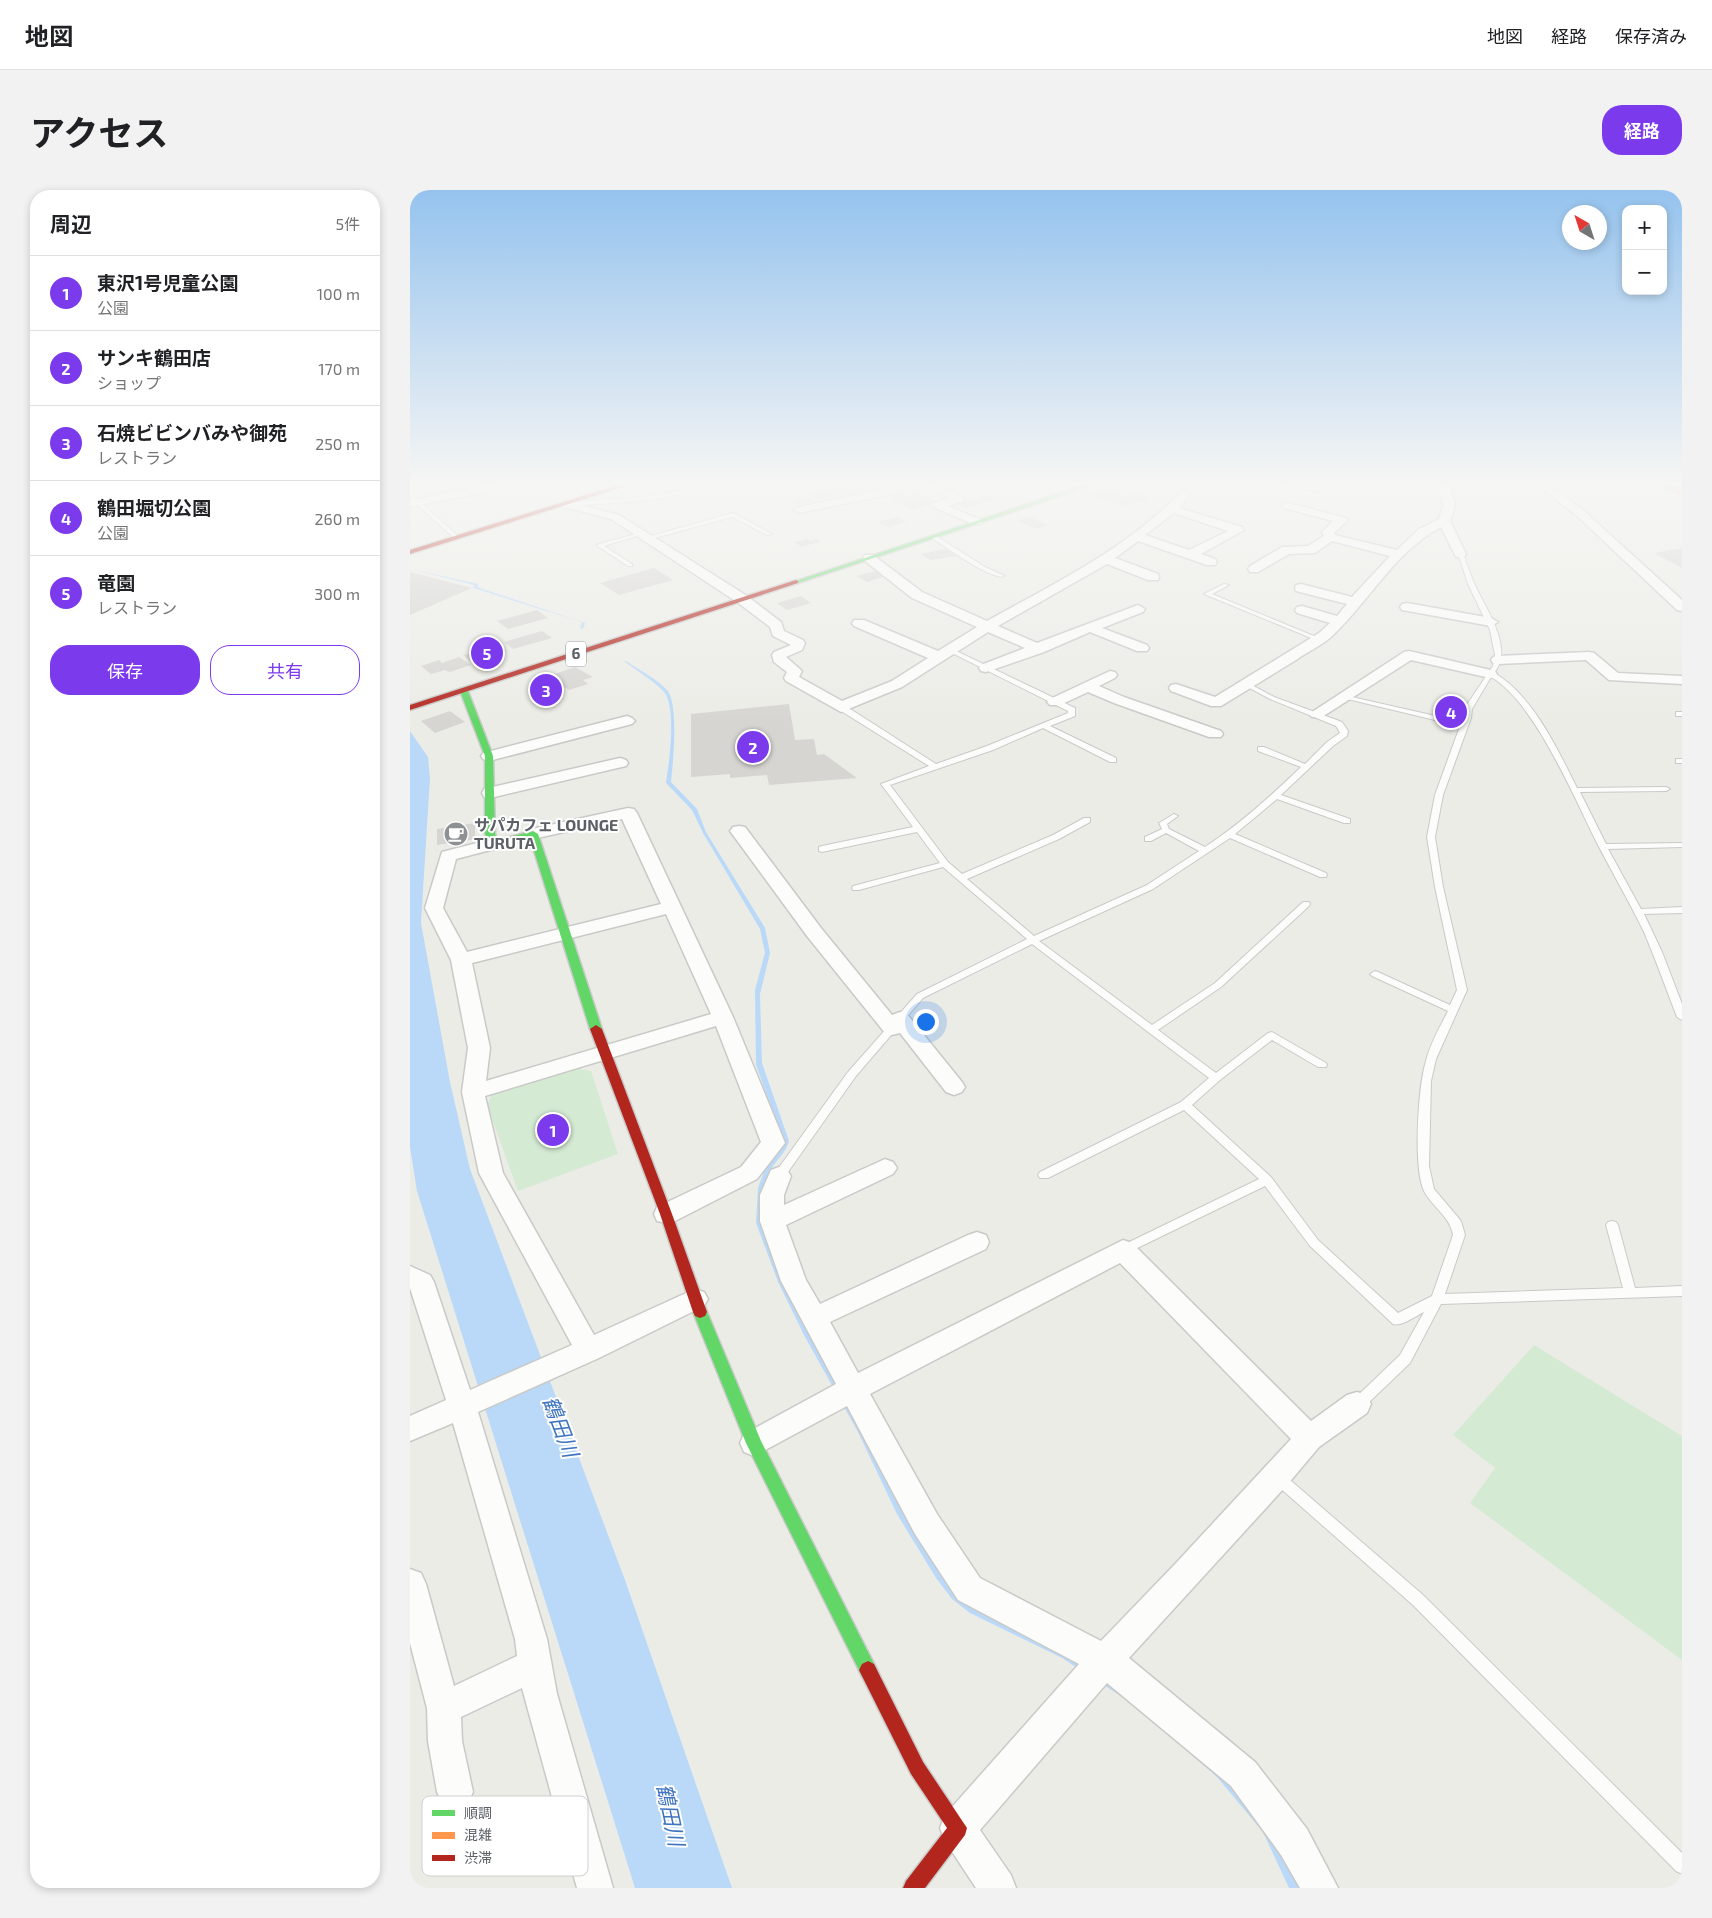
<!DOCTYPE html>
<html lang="ja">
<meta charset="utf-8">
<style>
body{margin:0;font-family:"Exo 2","Noto Sans JP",sans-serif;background:#f2f2f2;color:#202124}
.controls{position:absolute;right:15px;top:15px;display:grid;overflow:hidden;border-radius:10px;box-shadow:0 2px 8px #0003}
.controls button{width:45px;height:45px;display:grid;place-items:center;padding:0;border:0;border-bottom:1px solid #e0e0e0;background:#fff;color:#202124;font:25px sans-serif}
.compass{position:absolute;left:1152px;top:15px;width:45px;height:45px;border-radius:50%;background:#fff;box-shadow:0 2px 8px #0003;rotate:321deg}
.you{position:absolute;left:515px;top:831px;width:18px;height:18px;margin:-12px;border:4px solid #fff;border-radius:50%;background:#1a73e8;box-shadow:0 0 0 8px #1a73e833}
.badge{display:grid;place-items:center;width:32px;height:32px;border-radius:50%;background:#7c3aed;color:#fff;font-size:16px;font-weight:700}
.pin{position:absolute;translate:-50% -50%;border:2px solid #fff;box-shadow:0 1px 5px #0006}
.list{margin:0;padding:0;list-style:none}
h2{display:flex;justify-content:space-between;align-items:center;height:65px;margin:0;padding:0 20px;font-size:21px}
h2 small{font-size:16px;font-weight:400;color:#757577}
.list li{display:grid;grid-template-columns:32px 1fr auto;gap:15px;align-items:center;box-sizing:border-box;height:75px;padding:0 20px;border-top:1px solid #e0e0e0}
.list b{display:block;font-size:19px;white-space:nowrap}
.list p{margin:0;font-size:16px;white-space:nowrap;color:#757577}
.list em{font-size:16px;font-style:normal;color:#757577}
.actions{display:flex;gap:10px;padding:15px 20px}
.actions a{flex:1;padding:11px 0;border:1px solid #7c3aed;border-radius:20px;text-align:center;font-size:18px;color:#7c3aed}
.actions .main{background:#7c3aed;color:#fff}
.map{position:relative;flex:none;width:1272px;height:1698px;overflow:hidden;border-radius:20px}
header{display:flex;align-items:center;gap:30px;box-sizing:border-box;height:70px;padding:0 25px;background:#fff;border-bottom:1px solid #e0e0e0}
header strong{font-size:24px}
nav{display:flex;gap:28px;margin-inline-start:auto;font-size:18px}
.intro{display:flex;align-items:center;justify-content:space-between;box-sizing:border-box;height:120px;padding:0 30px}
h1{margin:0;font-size:35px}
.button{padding:12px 22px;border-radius:20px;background:#7c3aed;color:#fff;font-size:18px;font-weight:700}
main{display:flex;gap:30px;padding:0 30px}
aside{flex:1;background:#fff;border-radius:20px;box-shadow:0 2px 8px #0003}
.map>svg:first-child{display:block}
.green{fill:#d4ead3}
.water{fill:#bad9f8}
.building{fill:#d6d5d2}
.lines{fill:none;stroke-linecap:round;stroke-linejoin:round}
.lane-casing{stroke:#c9c9c8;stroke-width:2}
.street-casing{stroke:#c9c9c8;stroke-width:3}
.fast-casing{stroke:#c9cac9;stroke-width:3}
.slow-casing{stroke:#c9cac9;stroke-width:3}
.jam-casing{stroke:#c9cac9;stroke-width:3}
.lane{fill:#fcfcfb;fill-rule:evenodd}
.street{fill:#fcfcfb;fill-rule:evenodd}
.fast{fill:#63d668;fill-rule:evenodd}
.slow{fill:#ff974d;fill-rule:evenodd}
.jam{fill:#b3261e;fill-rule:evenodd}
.labels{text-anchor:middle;stroke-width:4;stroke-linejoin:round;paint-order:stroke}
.shield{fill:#fff;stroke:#8d9094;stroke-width:1}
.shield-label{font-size:15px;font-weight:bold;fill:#5c6066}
.poi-label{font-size:16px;font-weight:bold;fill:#5c6066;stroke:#fff;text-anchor:start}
.near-water-label{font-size:21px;font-style:italic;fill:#3f74c0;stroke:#fff}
.key{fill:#fff;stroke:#cecfd1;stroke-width:1}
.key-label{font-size:14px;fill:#5c6066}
</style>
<header>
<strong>地図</strong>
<nav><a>地図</a><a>経路</a><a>保存済み</a></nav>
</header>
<div class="intro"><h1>アクセス</h1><a class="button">経路</a></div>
<main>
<aside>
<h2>周辺<small>5件</small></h2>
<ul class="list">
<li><span class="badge">1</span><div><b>東沢1号児童公園</b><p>公園</p></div><em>100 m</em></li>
<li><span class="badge">2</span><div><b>サンキ鶴田店</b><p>ショップ</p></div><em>170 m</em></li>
<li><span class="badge">3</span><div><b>石焼ビビンバみや御苑</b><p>レストラン</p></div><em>250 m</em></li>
<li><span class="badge">4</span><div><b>鶴田堀切公園</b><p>公園</p></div><em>260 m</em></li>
<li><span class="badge">5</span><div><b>竜園</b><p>レストラン</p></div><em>300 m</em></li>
</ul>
<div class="actions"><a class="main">保存</a><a>共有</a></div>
</aside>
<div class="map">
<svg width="1272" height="1698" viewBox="0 0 1272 1698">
<rect width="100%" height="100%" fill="#ecece7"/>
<g class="green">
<path d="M 1033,515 L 1054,519 L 1053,529 L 1047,530 L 1026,525 Z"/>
<path d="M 169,879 L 181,881 L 208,964 L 108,1001 L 77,915 L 82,904 Z"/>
<path d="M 1124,1155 L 1272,1246 L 1272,1470 L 1060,1313 L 1085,1278 L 1043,1245 Z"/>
</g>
<g class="water">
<path d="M 0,379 L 69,394 L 67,397 L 175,433 L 173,439 L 170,438 L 172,433 L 169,431 L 63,398 L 64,395 Z"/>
<path d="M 214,471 L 216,471 C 229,480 247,489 257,500 C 269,513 263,574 261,592 L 287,619 L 296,642 L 355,738 L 360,763 L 350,804 L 352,873 L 379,951 C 376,963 366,970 360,981 C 352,995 354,1015 353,1031 L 535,1385 L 651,1456 L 814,1582 L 859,1637 L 889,1698 L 879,1698 L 853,1642 L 807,1587 L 723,1514 L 652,1468 L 560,1423 L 542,1409 L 526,1388 L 487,1324 L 448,1242 L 395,1147 L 368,1092 L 346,1033 L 348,998 L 355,979 L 372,957 L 373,951 L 346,875 L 345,800 L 355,763 L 350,739 L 293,643 L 282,620 L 256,593 C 259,573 267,518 254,502 C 247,493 224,479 214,471 Z"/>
<path d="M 0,541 L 18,567 L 20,588 L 11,733 L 40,892 L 60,979 L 215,1390 L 322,1698 L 225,1698 L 7,1001 L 0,957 Z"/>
</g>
<g class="building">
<path d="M 444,295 L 462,295 L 466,297 L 449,302 L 438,297 Z"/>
<path d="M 433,296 L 443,301 L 427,305 L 418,300 Z"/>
<path d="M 706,296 L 718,301 L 707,304 L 715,307 L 727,303 L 740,308 L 715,316 L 680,305 Z"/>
<path d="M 415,301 L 425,306 L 408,310 L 399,305 Z"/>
<path d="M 489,303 L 497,307 L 508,303 L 526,311 L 521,313 L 523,314 L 503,320 L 483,311 L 487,310 L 479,306 Z"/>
<path d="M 576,305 L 586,309 L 556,318 L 546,314 Z"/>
<path d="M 396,306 L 406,311 L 389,315 L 380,311 Z"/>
<path d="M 487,327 L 497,332 L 477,337 L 467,332 Z"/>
<path d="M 619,327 L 639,335 L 627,339 L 606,331 Z"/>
<path d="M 397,349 L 400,351 L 406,349 L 411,351 L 392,357 L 384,352 Z"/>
<path d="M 1272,358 L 1272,378 L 1244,363 Z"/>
<path d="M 535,359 L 546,366 L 520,370 L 511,364 Z"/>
<path d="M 244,378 L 263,390 L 209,405 L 190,393 Z"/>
<path d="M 465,381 L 476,386 L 457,392 L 446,386 Z"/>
<path d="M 0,382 L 62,398 L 0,425 Z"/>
<path d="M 391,406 L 401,413 L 377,420 L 367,413 Z"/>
<path d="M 127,420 L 138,428 L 98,439 L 87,431 Z"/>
<path d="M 132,441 L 142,448 L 103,459 L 94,452 Z"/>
<path d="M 91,457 L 97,461 L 62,472 L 53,465 Z"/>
<path d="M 49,467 L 61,475 L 40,482 L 35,480 L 21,484 L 11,476 L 29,470 L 32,473 Z"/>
<path d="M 165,477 L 183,487 L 173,490 L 178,494 L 159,500 L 153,496 L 150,489 L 152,489 L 145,484 Z"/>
<path d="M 144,490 L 151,504 L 130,511 L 122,496 Z"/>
<path d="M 379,514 L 385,550 L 404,549 L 407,565 L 414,564 L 447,588 L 359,595 L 357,585 L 320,588 L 320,584 L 281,587 L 281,524 Z"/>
<path d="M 40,521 L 55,532 L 25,543 L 11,531 Z"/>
<path d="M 65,633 L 65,649 L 27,655 L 27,639 Z"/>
</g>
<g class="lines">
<defs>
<g id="lane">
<path d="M 299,295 L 311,295 L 242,310 L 161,316 L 158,314 L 161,312 L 242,306 Z"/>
<path d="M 868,295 C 881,295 892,302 905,303 C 913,303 922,295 932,295 L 907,307 L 868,297 Z"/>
<path d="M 0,303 L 48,346 L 48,348 L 44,348 L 0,308 Z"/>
<path d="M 323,323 L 362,344 L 357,345 L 322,327 L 237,350 L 234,348 Z"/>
<path d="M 229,343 L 234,344 L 194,356 L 222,374 L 222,376 L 218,376 L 186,355 Z"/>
<path d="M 522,346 L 526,346 L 575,377 L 595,386 C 584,392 534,356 522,348 Z"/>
<path d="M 1048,363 L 1053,364 C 1057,374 1060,384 1064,393 C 1075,418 1105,458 1084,483 C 1122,504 1148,560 1167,598 L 1256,597 L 1260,599 L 1256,601 L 1170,602 L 1196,654 L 1272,653 L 1272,657 L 1198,659 L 1231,719 L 1272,717 L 1272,723 L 1234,724 L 1252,762 L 1272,814 L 1272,830 L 1267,827 C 1256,799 1246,770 1234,742 C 1220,713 1203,684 1188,655 C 1165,610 1125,512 1081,487 L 1062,519 L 1061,528 L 1033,605 L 1025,647 L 1033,697 L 1057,800 L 1026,869 L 1021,891 L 1019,976 L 1024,999 L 1051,1031 L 1055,1045 L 1035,1104 L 1213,1098 L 1196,1035 L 1198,1032 L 1202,1031 L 1206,1032 L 1208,1035 L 1225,1098 L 1272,1096 L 1272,1106 L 1031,1114 L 1000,1173 L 953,1218 L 948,1220 L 943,1218 L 941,1214 L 943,1210 L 990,1165 L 1014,1122 C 1005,1126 992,1137 983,1134 L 900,1056 L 855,996 L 717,1063 L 713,1065 L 709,1063 L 707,1060 L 709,1057 L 849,989 L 774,920 L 638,988 L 630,988 L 628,985 L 630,982 L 771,912 L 799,888 L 622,754 L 513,808 L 446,886 L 373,989 L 365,989 L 363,986 L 365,983 L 438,882 L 507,804 L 617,749 L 533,677 L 449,700 L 443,700 L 442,698 L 443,696 L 530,673 L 507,642 L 412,662 L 409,661 L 409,657 L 412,656 L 503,637 L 471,594 L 519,576 L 428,519 L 428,515 L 434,515 L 526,574 L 577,556 L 658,523 L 658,521 L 538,461 L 538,459 L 540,458 L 665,518 L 665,526 L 640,536 L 706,568 L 706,572 L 700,572 L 633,538 L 583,560 L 480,595 L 538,672 L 552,684 L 643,645 L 674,628 L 680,628 L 680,632 L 649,649 L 557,689 L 624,746 L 737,695 L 789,661 L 756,643 L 741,651 L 735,651 L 735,647 L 752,639 L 749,633 L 764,624 L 768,626 L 757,634 L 759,639 L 795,657 C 830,634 861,606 891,577 L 848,561 L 848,557 L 854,557 L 895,574 L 917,552 L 930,543 L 926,536 L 860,509 L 834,495 L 833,494 L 836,492 L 864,507 L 932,532 L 938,541 L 937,546 L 923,556 L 871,605 L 940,629 L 940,633 L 934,633 L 867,609 L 825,644 L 916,683 L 917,685 L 916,687 L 910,687 L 820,648 L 743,699 L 629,751 L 742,835 L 805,793 L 893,712 L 899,712 L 900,714 L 899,716 L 811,797 L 748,840 L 806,883 L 858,843 L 862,842 L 916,873 L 917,875 L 916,877 L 908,877 L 862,850 L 810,890 L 782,915 L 861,987 L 908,1050 L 988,1123 L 1022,1106 L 1043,1045 C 1040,1026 1022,1017 1014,1001 C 1003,978 1008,896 1016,871 C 1020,854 1030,837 1038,821 L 962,786 L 960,784 L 965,781 L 968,782 L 1040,815 L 1047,800 L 1025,697 L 1017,647 L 1025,605 L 1050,536 L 929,507 L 933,505 L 1052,532 L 1054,519 L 1083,476 L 1085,465 L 1080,440 L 1058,394 Z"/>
<path d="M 814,394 L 819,395 L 802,404 L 911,449 L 906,450 L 794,404 Z"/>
<rect x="1266" y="522" width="6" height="4"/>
<rect x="1266" y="569" width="6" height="4"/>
<path d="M 867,1281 L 872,1283 L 1013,1405 L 1272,1663 L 1272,1684 L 1266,1681 L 1003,1415 L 862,1291 L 860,1287 L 862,1283 Z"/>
</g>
<g id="street">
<path d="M 71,295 L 84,295 L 86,298 L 80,301 L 0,317 L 0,311 Z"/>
<path d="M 465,295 L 483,297 L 507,295 L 482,304 L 389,323 L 383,320 L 389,317 L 471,300 Z"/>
<path d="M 514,295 L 529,295 L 553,307 L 555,309 L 553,311 L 538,316 L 571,330 L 573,332 L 571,334 L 563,334 L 523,317 L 521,315 L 523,313 L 539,308 Z"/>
<path d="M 777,295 L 788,295 L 769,318 L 832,337 L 834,340 L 791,364 L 805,369 L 807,372 L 805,375 L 797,375 L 728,351 L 705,368 L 748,384 L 749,387 L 748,390 L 738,390 L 697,374 L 588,436 L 627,453 L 728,415 L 735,419 L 733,422 L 692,438 L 737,455 L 739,458 L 737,461 L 727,461 L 680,442 L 634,462 L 576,482 L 571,481 L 569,478 L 571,475 L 615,458 L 578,442 L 492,497 L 431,522 L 376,491 L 374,488 L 377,482 L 364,472 L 362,465 L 364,462 L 381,455 L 363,446 L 360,437 L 327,412 L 201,329 L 151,316 L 149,314 L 155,311 L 209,325 L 337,406 L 371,432 L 374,441 L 393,450 L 395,453 L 392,460 L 376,467 L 392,481 L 389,487 L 432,511 L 482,491 L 518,468 L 444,436 L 442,433 L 444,430 L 454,430 L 528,461 L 567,437 L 502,408 L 455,371 L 453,368 L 455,365 L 463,365 L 512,402 L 577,431 C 647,392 723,356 777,295 ZM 764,323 L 818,341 L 779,360 L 735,345 Z"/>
<path d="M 1028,295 L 1039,295 L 1045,316 L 1040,331 L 1056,364 L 1054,367 L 1046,367 L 1031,337 C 984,362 959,412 921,447 C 911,456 897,462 886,470 C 861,485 836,501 811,516 L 801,516 L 761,501 L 759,498 L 761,495 L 766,494 L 805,507 L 909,443 L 920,433 L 887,423 L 885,420 L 887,417 L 892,416 L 927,426 L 937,414 L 886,401 L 885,398 L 886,395 L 891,394 L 942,407 L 980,366 L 922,351 L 905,363 L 879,364 L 848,382 L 840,382 L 838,379 L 840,376 L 872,357 L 898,356 L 914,346 L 912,342 L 923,331 L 874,318 L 872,316 L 874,314 L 878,313 L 936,328 L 938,330 L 924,343 L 925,345 L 987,360 L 1009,339 L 1029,329 L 1033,316 Z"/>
<path d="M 1127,295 L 1140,295 L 1174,321 L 1272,410 L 1272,421 L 1267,420 L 1166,325 Z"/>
<path d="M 997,413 L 1081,428 L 1088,432 L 1081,436 L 992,420 L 990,417 L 992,414 Z"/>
<path d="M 999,461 L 1085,481 L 1087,484 L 1085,487 L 1080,488 L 1001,470 L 912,527 L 902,527 L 899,524 L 994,462 Z"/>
<path d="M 1179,462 L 1184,463 L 1208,483 L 1272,486 L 1272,494 L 1199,490 L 1176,470 L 1088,474 L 1083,473 L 1081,470 L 1083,467 L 1088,466 Z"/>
<path d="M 700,481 L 705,482 L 707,485 L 705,488 L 689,496 L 714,507 L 811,541 L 813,544 L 811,547 L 799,547 L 704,513 L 678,502 L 650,515 L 640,515 L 637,512 L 640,509 Z"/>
<path d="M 217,526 L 222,528 L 225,531 L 222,534 L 79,571 L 73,569 L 71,566 L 73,563 Z"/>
<path d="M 210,568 L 216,570 L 218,573 L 216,576 L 80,608 L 74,607 L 72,603 L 74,599 Z"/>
<path d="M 218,618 L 224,619 L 227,623 L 323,827 L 375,953 L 347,989 L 265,1031 L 256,1033 L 247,1031 L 244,1024 L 247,1017 L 331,977 L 351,952 L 306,836 L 75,906 L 93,983 L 184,1145 L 285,1099 L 294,1102 L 298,1109 L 294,1116 L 189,1168 L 68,1222 L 137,1449 L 147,1504 L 203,1698 L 167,1698 L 112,1498 L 51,1527 L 52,1551 L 63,1602 L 57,1614 L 45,1620 L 33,1614 L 27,1602 L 18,1551 L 17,1518 L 0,1453 L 0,1379 L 11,1383 L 16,1394 L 44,1496 L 107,1466 L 105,1449 L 43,1233 L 0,1251 L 0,1226 L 36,1210 L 0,1098 L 0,1076 L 20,1085 L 24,1092 L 60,1200 L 162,1155 L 69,983 L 52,902 L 58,858 L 41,770 L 15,718 L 32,662 L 86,648 L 92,649 L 95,653 L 92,657 L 46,669 L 33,718 L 57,762 L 251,714 L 212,629 L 123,649 L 117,648 L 114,644 L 117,640 ZM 256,724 L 301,824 L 76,891 L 80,858 L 62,773 Z"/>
<path d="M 329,636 L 335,637 L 411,738 L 482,825 L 490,822 L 497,824 L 552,892 L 555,897 L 552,902 L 544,905 L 536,902 L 490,843 L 482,845 L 475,843 L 397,746 L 323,645 L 320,641 L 323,637 Z"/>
<path d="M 475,969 L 483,972 L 487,978 L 483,984 L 376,1035 L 396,1090 L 410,1114 L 558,1045 L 567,1042 L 576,1045 L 579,1052 L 576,1059 L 420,1132 L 448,1183 L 713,1050 L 722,1053 L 901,1231 L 937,1205 L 947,1202 L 957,1205 L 961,1214 L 957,1223 L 909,1257 L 877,1295 L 719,1468 L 845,1572 L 897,1639 L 928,1698 L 890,1698 L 871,1665 L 821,1596 L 697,1493 L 570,1640 L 601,1685 L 606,1698 L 566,1698 L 535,1651 L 530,1638 L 535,1625 L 669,1474 L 548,1410 L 505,1344 L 437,1216 L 344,1266 L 334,1262 L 330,1253 L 334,1244 L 426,1194 L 371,1091 L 350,1031 L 350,1005 L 361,980 L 369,977 L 377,980 L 381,986 L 374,1005 L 374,1015 ZM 710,1073 L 881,1249 L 767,1372 L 691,1451 L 570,1388 L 527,1324 L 460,1204 Z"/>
</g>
<g id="fast">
<path d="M 674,295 L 684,295 L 388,393 L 383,392 Z"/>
<path d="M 51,499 L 58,501 L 83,566 L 85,644 L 88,650 L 123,641 L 128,644 L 192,839 L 190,842 L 186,843 L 180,839 L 120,648 L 86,656 L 83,655 L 75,644 L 75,566 L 50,501 Z"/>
<path d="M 290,1116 L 295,1118 L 297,1122 L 351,1251 L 464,1474 L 467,1480 L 464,1486 L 458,1489 L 452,1486 L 336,1253 L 283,1122 L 285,1118 Z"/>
</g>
<path id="slow" d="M 1250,295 L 1259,295 L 1272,301 L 1272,305 Z"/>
<g id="jam">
<path d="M 208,295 L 219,295 L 0,364 L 0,360 Z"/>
<path d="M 386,390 L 388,391 L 388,393 L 0,520 L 0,515 Z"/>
<path d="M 186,835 L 192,839 L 262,1024 L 297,1122 L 295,1126 L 290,1128 L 285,1126 L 283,1122 L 250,1024 L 180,839 Z"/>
<path d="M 458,1471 L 464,1474 L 513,1572 L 557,1638 L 555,1645 L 515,1698 L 493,1698 L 496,1691 L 537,1638 L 501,1584 L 449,1480 L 452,1474 Z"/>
</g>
</defs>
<use href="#lane" class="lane-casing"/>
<use href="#street" class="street-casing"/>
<use href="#fast" class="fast-casing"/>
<use href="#slow" class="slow-casing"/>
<use href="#jam" class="jam-casing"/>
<use href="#lane" class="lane"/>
<use href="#street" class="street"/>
<use href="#fast" class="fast"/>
<use href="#slow" class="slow"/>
<use href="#jam" class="jam"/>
</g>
<linearGradient id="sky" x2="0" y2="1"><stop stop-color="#95c3ee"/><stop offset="0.55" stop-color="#f6f6f4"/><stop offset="1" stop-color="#f6f6f4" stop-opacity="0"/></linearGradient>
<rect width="1272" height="533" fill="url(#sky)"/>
<defs>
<symbol id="cafe-disc" viewBox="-11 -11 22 22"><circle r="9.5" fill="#8e9193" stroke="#fff"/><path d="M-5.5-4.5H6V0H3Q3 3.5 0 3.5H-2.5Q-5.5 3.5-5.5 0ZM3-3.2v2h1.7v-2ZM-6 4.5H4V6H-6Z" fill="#fff"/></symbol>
</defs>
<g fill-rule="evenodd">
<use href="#cafe-disc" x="32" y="630" width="28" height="28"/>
</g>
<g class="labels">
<rect class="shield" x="156" y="451.5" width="20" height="25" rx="4"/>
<g class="shield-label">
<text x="166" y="469">6</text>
</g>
<g class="poi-label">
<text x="64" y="641">サパカフェ LOUNGE<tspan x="64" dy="18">TURUTA</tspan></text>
</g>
<g class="near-water-label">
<text transform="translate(150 1237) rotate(69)" y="7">鶴田川</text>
<text transform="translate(260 1625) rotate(78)" y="7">鶴田川</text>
</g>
</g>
<rect x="12" y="1606" width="166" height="80" rx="8" class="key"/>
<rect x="22" y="1620" width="23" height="6" fill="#63d668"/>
<rect x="22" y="1642" width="23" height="7" fill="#ff974d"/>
<rect x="22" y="1665" width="23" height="6" fill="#b3261e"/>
<g class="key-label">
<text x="54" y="1628">順調</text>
<text x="54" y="1650">混雑</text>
<text x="54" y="1673">渋滞</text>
</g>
</svg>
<div class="controls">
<button>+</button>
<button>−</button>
</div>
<svg class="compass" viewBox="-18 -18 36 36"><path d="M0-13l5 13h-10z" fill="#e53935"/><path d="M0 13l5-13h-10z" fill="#757577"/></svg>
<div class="you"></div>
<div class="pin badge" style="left:143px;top:940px">1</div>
<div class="pin badge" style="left:343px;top:557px">2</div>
<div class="pin badge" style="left:136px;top:500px">3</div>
<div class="pin badge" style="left:1041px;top:522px">4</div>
<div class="pin badge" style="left:77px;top:463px">5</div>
</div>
</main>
